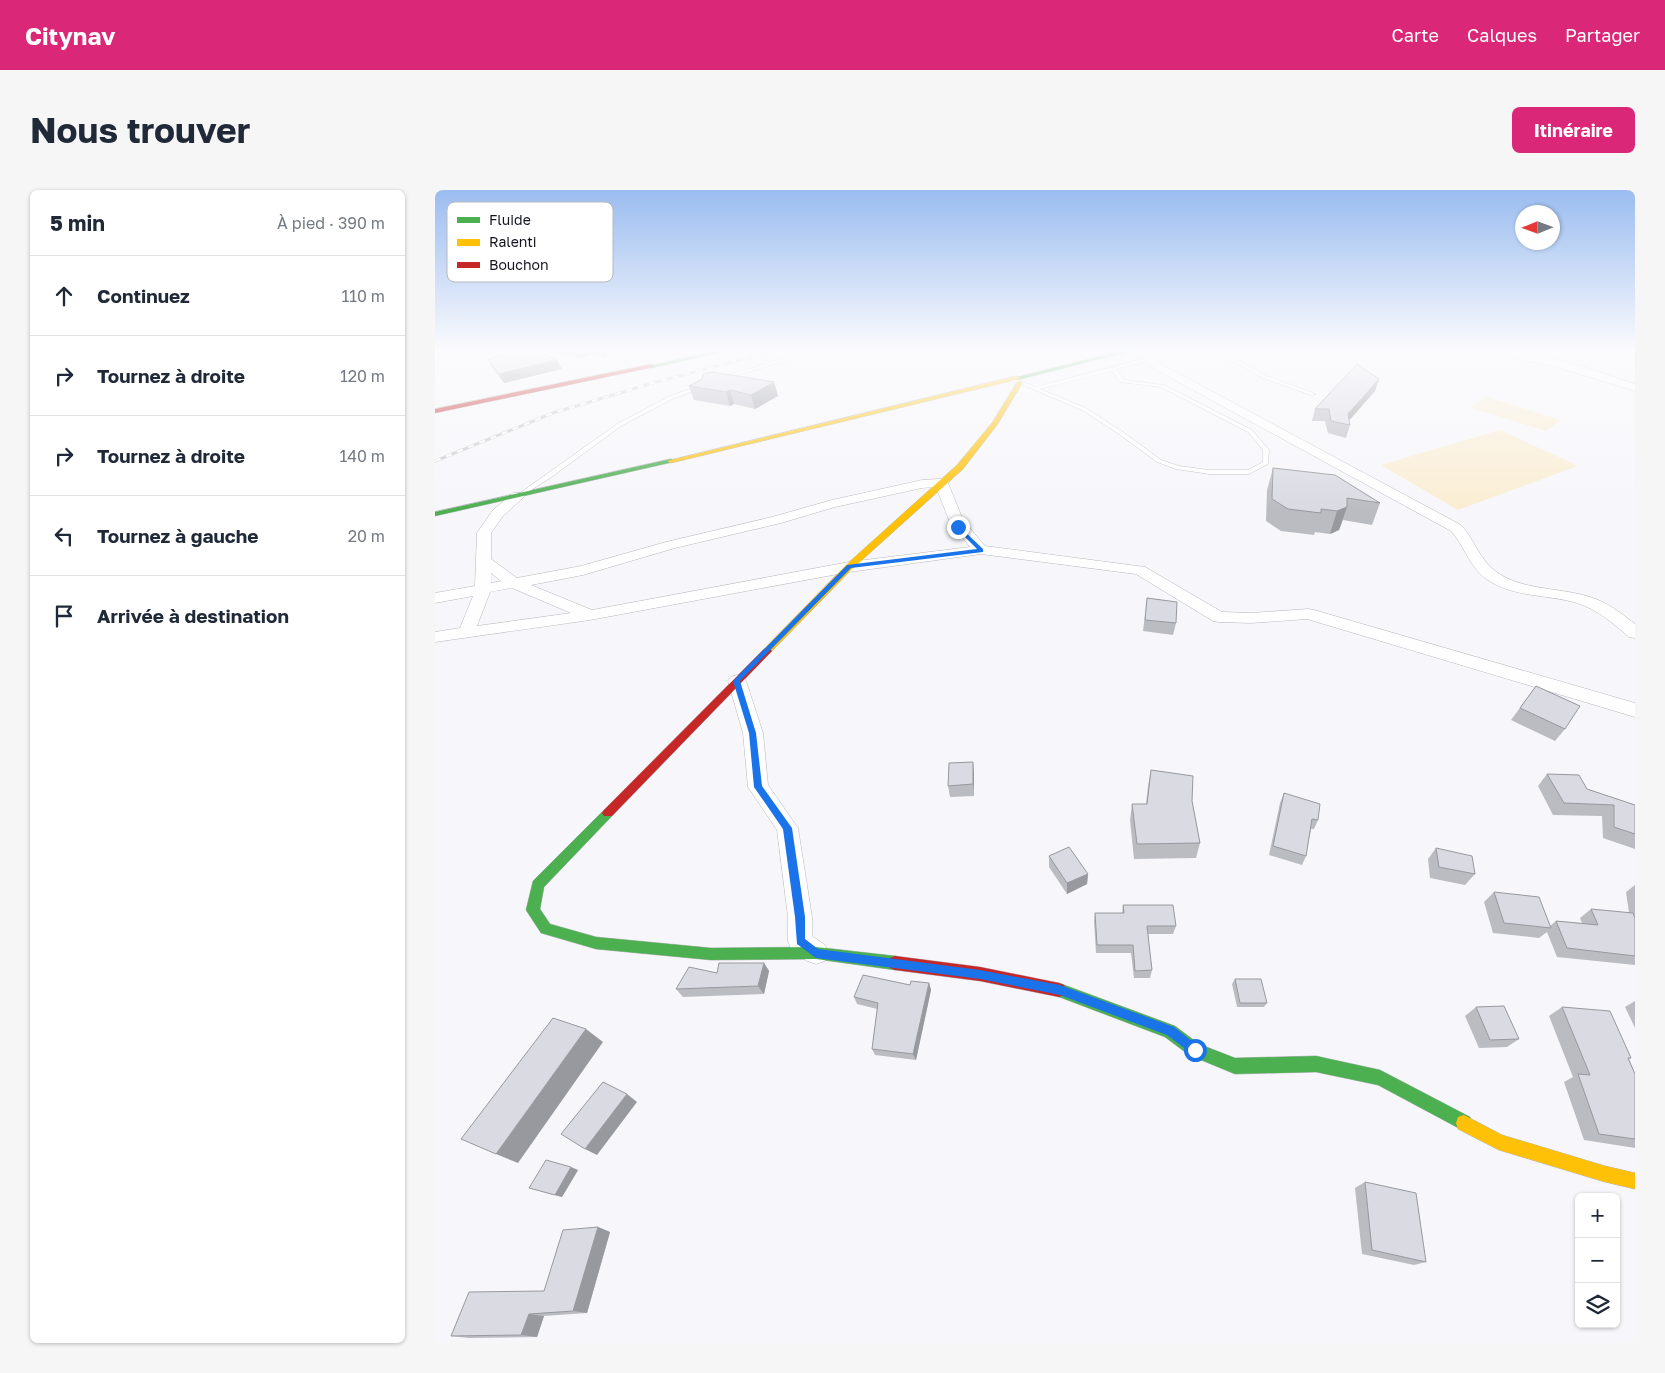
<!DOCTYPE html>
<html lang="fr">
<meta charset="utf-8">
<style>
body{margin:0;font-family:"Golos Text",sans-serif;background:#f6f6f7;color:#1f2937}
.controls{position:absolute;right:15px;bottom:15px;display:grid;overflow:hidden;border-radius:8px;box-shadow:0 1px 4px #0004}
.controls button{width:45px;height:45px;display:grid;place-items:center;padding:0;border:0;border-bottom:1px solid #e0e1e3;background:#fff;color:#1f2937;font:25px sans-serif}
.compass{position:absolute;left:1080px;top:15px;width:45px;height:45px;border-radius:50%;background:#fff;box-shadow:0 1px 4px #0004;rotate:269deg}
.stop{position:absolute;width:15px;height:15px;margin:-11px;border:4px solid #1a73e8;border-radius:50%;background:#fff}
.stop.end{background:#1a73e8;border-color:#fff;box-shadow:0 1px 5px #0008}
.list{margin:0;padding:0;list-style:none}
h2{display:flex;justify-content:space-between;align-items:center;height:65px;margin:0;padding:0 20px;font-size:21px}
h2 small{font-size:16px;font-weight:400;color:#747a83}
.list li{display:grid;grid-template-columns:32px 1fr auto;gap:15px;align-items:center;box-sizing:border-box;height:80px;padding:0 20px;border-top:1px solid #e0e1e3}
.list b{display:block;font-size:19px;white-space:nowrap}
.list em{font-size:16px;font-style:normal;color:#747a83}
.icon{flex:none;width:28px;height:28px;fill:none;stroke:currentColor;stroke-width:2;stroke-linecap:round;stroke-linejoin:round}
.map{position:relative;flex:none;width:1200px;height:1153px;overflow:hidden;border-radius:8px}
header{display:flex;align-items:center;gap:30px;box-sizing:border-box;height:70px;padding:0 25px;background:#db2777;color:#fff}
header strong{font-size:24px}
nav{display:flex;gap:28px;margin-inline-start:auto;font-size:18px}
.intro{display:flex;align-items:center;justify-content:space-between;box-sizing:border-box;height:120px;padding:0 30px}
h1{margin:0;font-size:35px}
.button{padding:12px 22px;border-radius:8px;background:#db2777;color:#fff;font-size:18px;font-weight:700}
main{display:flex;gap:30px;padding:0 30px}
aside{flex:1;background:#fff;border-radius:8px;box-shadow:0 1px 4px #0004}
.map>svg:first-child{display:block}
.green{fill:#faedd2}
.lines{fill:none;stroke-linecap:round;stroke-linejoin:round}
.lane-casing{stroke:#b7b7be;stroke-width:1}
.street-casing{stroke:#b7b7be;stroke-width:1}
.fast-casing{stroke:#b7b7be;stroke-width:1}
.slow-casing{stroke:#b7b7be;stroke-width:1}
.jam-casing{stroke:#b7b7be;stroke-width:1}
.lane{fill:#fefefe;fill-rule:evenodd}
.street{fill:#fefefe;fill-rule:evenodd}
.fast{fill:#4caf50;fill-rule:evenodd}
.slow{fill:#ffc107;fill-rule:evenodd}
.jam{fill:#c62828;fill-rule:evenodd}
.rail-casing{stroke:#cccccf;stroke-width:3}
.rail{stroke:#fff;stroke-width:2;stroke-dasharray:6;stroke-linecap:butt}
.wall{fill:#bbbbc2}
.shaded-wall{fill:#98999e}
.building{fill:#d9dae2;stroke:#98999e}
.route{fill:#1a73e8}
.key{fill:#fff;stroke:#b8b8bc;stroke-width:1}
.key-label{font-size:14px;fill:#141420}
</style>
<header>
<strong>Citynav</strong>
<nav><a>Carte</a><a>Calques</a><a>Partager</a></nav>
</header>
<div class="intro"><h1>Nous trouver</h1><a class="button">Itinéraire</a></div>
<main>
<aside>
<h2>5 min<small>À pied · 390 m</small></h2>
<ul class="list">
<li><svg class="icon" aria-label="ahead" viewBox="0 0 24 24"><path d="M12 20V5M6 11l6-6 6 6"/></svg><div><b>Continuez</b></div><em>110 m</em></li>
<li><svg class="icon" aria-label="right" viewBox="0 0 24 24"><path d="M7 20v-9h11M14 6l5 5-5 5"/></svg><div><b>Tournez à droite</b></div><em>120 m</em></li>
<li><svg class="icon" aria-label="right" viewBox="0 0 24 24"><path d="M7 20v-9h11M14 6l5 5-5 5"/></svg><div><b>Tournez à droite</b></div><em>140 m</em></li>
<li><svg class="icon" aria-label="left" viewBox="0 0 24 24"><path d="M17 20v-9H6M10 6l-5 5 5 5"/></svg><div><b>Tournez à gauche</b></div><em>20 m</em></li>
<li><svg class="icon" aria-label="arrive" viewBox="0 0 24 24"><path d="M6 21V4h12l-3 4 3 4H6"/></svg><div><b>Arrivée à destination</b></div></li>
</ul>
</aside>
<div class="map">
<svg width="1200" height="1153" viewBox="0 0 1200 1153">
<rect width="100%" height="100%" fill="#f7f7fb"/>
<g class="green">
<path d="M 1052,207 L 1126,230 L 1111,241 L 1036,218 Z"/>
<path d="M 1065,240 L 1143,276 L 1023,320 L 946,275 Z"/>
</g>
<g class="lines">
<defs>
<g id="lane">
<path d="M 408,158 L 418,158 L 347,172 L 283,191 L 280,189 L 346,169 Z"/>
<path d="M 774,158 L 780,158 L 832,186 L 881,204 L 876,205 L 828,188 Z"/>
<path d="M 716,167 L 718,170 L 681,179 L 689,190 L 729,195 L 817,240 L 834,260 L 833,274 L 814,284 L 774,284 L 741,279 L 722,272 L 684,244 L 647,220 L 576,190 L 581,189 L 600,197 ZM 677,181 L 685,192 L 726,197 L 813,242 L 828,260 L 828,272 L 813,280 L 774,280 L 744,276 L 726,270 L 688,242 L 651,218 L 605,199 Z"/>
<path d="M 268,194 L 271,196 L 270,197 L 237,209 L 186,236 L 118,286 L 90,304 L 85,303 L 182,234 L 233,207 Z"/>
</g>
<g id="street">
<path d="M 698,158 C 709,158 717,163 724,173 L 1026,335 C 1039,349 1045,370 1060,381 C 1087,401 1124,397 1155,407 C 1172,412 1186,423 1200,434 L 1200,448 L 1194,447 C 1179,434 1162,419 1142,413 C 1112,404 1077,408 1050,388 C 1034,376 1029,355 1016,341 L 716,177 L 712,171 L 699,161 Z"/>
<path d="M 1042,158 C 1093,157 1152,178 1200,194 L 1200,201 L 1121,177 L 1047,161 Z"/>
<path d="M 1174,158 L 1188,158 L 1200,163 L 1200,169 Z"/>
<path d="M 506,289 L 513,293 L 528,330 L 550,356 L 710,377 L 787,422 L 816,423 L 873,419 L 879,420 L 1200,513 L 1200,527 L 872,429 L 816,433 L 784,432 L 778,431 L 701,384 L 546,364 L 414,382 L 155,430 L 0,452 L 0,442 L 25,438 L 38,406 L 0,413 L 0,403 L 40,396 L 42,343 L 58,320 L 78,303 L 88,303 L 90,306 L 68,326 L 56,343 L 56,369 L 82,388 L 146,376 L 231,352 L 337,327 L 397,310 L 487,290 ZM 501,297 L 514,330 L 535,357 L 414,372 L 157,420 L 96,395 L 148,385 L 240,358 L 346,333 L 400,317 L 487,298 ZM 56,383 L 66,391 L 56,393 ZM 77,398 L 136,423 L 42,436 L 55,402 Z"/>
<path d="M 302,485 L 308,487 L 311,491 L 328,543 L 333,595 L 363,638 L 377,727 L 377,746 L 390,755 L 393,763 L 390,771 L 381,774 L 372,771 L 356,759 L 353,751 L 353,727 L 342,640 L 313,597 L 308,543 L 293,491 L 296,487 Z"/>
</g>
<g id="fast">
<path d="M 294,158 L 305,158 L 217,178 L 214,176 Z"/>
<path d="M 698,158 L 708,158 L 582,190 L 579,188 Z"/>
<path d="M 236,269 L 240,271 L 238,272 L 0,326 L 0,322 Z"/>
<path d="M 173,618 L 177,620 L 179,623 L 177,626 L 109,697 L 105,719 L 115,734 L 161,747 L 276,758 L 381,757 L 460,766 L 465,768 L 467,773 L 465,778 L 460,780 L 381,769 L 276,770 L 161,759 L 106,743 L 91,720 L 98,691 L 169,620 Z"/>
<path d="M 624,793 L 740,836 L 764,854 L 800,868 L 881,866 L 945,880 L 1035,927 L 1037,933 L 1035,939 L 1029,941 L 943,895 L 881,882 L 800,884 L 754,865 L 730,847 L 619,805 L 617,800 L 619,795 Z"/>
</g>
<g id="slow">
<path d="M 582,186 L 585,188 L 584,189 L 236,273 L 232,271 Z"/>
<path d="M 583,191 L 588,192 L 562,235 L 528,279 L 417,379 L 335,463 L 329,463 L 327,461 L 329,459 L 411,375 L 522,275 L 557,233 Z"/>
<path d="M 1029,925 L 1067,945 L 1170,976 L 1200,983 L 1200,999 L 1170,992 L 1064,960 L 1023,939 L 1021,933 L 1023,927 Z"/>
</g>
<g id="jam">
<path d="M 217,174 L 219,177 L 0,223 L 0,219 Z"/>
<path d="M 332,458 L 335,459 L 337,461 L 335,463 L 177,626 L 169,626 L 167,623 L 169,620 L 329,459 Z"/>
<path d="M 460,766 L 545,777 L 624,793 L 629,795 L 631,800 L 629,805 L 624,807 L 545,791 L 460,780 L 455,778 L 453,773 L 455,768 Z"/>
</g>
</defs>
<use href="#lane" class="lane-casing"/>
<use href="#street" class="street-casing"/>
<use href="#fast" class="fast-casing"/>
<use href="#slow" class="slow-casing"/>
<use href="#jam" class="jam-casing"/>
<use href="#lane" class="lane"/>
<use href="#street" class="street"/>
<use href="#fast" class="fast"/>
<use href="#slow" class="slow"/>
<use href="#jam" class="jam"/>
<defs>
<path id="rail" d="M 0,271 L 118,223 L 221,192 L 350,158"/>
</defs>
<use href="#rail" class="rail-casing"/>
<use href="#rail" class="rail"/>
</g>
<g class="wall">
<path d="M 112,158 L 171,158 L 172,161 L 170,168 L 159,164 L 143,168 Z"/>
<path d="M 53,169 L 127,179 L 69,193 L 57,178 Z"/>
<path d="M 944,189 L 940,201 L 914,230 L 915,235 L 911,248 L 893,243 L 890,231 L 877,231 L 880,219 Z"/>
<path d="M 339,192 L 343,206 L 320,219 L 299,214 L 295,216 L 259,210 L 254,196 Z"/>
<path d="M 838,278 L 945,313 L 937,335 L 908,330 L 904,340 L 895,344 L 880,342 L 879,345 L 846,341 L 831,331 L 832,300 Z"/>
<path d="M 712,408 L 741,433 L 738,445 L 708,441 Z"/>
<path d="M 1101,496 L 1130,539 L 1120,551 L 1076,530 Z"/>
<path d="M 538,572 L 539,606 L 515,607 L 513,596 Z"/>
<path d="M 716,580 L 757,611 L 765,653 L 761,668 L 699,669 L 695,630 L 697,614 L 711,614 L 713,596 Z"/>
<path d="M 1112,584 L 1152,599 L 1200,615 L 1200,659 L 1168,648 L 1167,626 L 1118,625 L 1103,596 Z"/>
<path d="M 849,603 L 883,630 L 879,639 L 876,639 L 871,666 L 867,675 L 834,665 L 845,613 Z"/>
<path d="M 1001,658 L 1040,684 L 1030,695 L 995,688 L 993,669 Z"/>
<path d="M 614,666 L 653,684 L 652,694 L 632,704 L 614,677 Z"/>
<path d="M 1200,695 L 1200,775 L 1122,767 L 1112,742 L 1104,748 L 1058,743 L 1049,712 L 1059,702 L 1115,736 L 1121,731 L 1147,733 L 1145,728 L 1156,719 L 1194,723 L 1191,702 Z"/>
<path d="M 688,715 L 741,736 L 738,744 L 713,744 L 717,780 L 715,788 L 699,788 L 696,763 L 661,763 L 659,731 L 660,723 L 687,723 Z"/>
<path d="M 329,773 L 334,781 L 329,804 L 248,807 L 241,799 L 282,783 Z"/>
<path d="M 800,789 L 832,813 L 829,817 L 802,817 L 797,794 Z"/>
<path d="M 494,793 L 496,800 L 481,870 L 440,865 L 437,859 L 442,819 L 422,814 L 419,807 L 475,795 Z"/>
<path d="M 1200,811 L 1200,838 L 1190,817 Z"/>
<path d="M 1041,817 L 1084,849 L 1072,857 L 1044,858 L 1030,826 Z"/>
<path d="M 1127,817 L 1196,868 L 1194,869 L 1200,884 L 1200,958 L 1149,950 L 1129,892 L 1138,887 L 1114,826 Z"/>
<path d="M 143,980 L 127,1007 L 94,998 Z"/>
<path d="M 930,992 L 991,1072 L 979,1075 L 927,1064 L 920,998 Z"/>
<path d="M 163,1037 L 175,1042 L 152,1123 L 109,1126 L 102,1147 L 34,1148 L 16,1146 L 109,1101 Z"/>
</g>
<g class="shaded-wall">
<path d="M 170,158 L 171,158 L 172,161 L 170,168 L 168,163 Z"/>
<path d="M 157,159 L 159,164 L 143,168 L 141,163 Z"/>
<path d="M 122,170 L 127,179 L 69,193 L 64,184 Z"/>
<path d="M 944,189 L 940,201 L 911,234 L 913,224 Z"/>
<path d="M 339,192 L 343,206 L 320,219 L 316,205 Z"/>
<path d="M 295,200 L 299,214 L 295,216 L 291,202 Z"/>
<path d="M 912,317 L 904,340 L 895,344 L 902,321 Z"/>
<path d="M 538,572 L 539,583 L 539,606 L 538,594 Z"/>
<path d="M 653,684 L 652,694 L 632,704 L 632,693 Z"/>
<path d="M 329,773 L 334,781 L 329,804 L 323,796 Z"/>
<path d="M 494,793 L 496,800 L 481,870 L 478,864 Z"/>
<path d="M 151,839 L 168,852 L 83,973 L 61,964 Z"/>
<path d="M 192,904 L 202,912 L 162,965 L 150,959 Z"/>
<path d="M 136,977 L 143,980 L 127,1007 L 120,1005 Z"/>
<path d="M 163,1037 L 175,1042 L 152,1123 L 138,1121 Z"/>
<path d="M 94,1124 L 109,1126 L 102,1147 L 86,1145 Z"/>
</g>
<g class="building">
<path d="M 123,158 L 170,158 L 168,163 L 157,159 L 141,163 Z"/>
<path d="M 96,159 L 122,170 L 64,184 L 53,169 Z"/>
<path d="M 922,174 L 944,189 L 913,224 L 915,235 L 896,231 L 894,219 L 880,219 Z"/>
<path d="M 277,182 L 339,192 L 316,205 L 295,200 L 291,202 L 254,196 L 267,189 L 268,184 Z"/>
<path d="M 838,278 L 900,285 L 945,313 L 912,308 L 912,317 L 902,321 L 886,319 L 886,323 L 853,319 L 837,309 Z"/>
<path d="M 712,408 L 742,412 L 741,433 L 710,430 Z"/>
<path d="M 1101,496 L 1145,516 L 1130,539 L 1085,518 Z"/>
<path d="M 538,572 L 538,594 L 513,596 L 514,573 Z"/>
<path d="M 716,580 L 758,586 L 757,611 L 765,653 L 702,654 L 697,614 L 712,614 Z"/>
<path d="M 1112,584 L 1144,585 L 1152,599 L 1200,615 L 1200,644 L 1179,637 L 1179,615 L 1129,613 Z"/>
<path d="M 849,603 L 885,614 L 883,630 L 877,629 L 871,666 L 838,656 Z"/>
<path d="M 634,657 L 653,684 L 632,693 L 614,666 Z"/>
<path d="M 1001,658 L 1037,666 L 1040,684 L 1004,677 Z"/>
<path d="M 1059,702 L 1104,707 L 1116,738 L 1069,733 Z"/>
<path d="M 688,715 L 738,715 L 741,736 L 712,736 L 717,780 L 700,781 L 698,755 L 662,755 L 660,723 L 689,723 Z"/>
<path d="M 1156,719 L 1198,723 L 1200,728 L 1200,766 L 1132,758 L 1121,731 L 1163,735 Z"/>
<path d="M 284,773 L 329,773 L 323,796 L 241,799 L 254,777 L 282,783 Z"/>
<path d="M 428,785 L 475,795 L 476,791 L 494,793 L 478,864 L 437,859 L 443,813 L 419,807 Z"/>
<path d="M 800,789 L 826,789 L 832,813 L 805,813 Z"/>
<path d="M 1069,816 L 1084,849 L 1055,850 L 1041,817 Z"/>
<path d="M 1127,817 L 1175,821 L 1196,868 L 1193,868 L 1200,884 L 1200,949 L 1164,944 L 1143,884 L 1155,885 Z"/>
<path d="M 118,828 L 151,839 L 61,964 L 26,949 Z"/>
<path d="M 168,892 L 192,904 L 150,959 L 126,944 Z"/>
<path d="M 111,970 L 136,977 L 120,1005 L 94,998 Z"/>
<path d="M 930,992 L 981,1003 L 991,1072 L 937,1060 Z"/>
<path d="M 163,1037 L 138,1121 L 94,1124 L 86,1145 L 16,1146 L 34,1102 L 109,1101 L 128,1040 Z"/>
</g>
<linearGradient id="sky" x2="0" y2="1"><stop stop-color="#9abcf0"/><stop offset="0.5" stop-color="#fbfbfd"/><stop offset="1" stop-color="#fbfbfd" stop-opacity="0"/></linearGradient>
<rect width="1200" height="319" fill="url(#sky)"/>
<path class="route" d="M 523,335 L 548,359 L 548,362 L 416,378 L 305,491 L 321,543 L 327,596 L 357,638 L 370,727 L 370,749 L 383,759 L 545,780 L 625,795 L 739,837 L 763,856 L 765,860 L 763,863 L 760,865 L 756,863 L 732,845 L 625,805 L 545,789 L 381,768 L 362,754 L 360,727 L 348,639 L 319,597 L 314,543 L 298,491 L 412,375 L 542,359 L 521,338 Z"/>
<rect x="12" y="12" width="166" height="80" rx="8" class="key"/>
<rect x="22" y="27" width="23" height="6" fill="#4caf50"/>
<rect x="22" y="49" width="23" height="7" fill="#ffc107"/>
<rect x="22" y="72" width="23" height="6" fill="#c62828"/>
<g class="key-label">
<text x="54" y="35">Fluide</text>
<text x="54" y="57">Ralenti</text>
<text x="54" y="80">Bouchon</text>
</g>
</svg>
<div class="controls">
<button>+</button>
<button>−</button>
<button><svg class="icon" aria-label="layers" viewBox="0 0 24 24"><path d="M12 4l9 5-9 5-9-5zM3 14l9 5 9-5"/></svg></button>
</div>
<svg class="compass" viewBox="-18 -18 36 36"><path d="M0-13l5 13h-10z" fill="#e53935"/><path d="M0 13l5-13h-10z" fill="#747a83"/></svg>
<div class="stop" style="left:760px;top:860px"></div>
<div class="stop end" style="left:523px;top:337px"></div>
</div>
</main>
